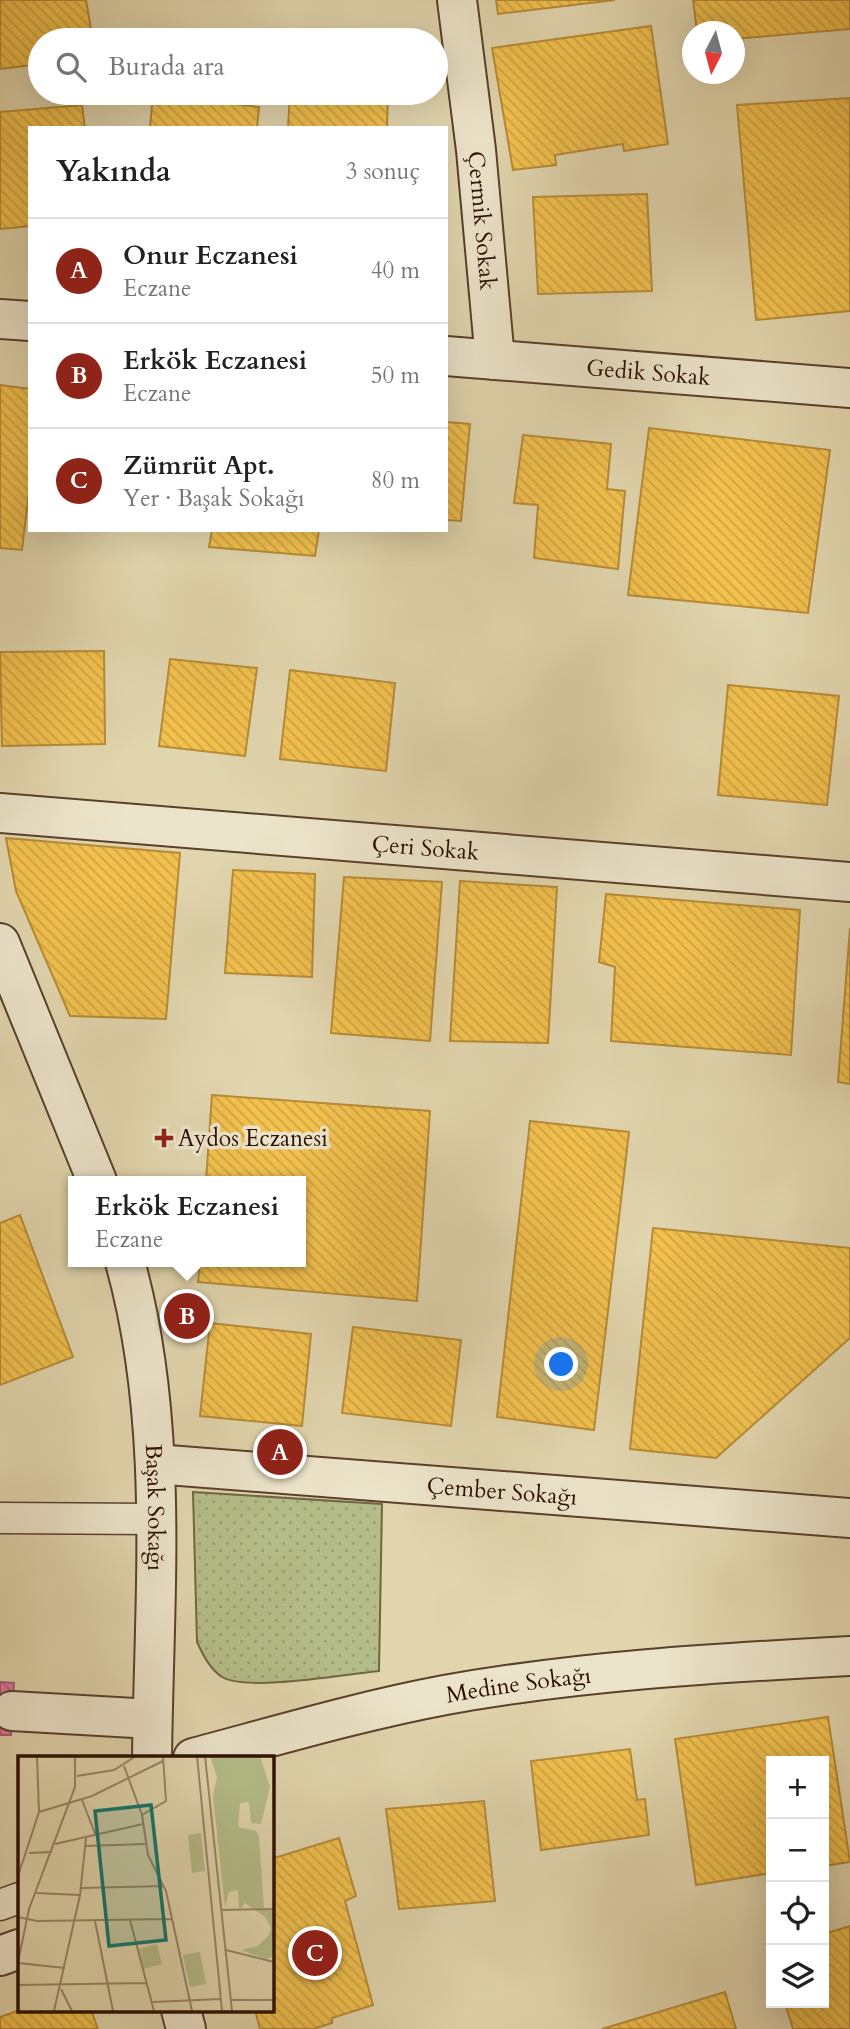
<!DOCTYPE html>
<html lang="tr">
<meta charset="utf-8">
<style>
body{margin:0;font-family:Cardo,serif;background:#f6f6f6;color:#202124}
.controls{position:absolute;right:21px;bottom:21px;display:grid;overflow:hidden;border-radius:0px;box-shadow:0 7px 28px #0002}
.controls button{width:63px;height:63px;display:grid;place-items:center;padding:0;border:0;border-bottom:2px solid #e0e0e0;background:#fff;color:#202124;font:35px sans-serif}
.compass{position:absolute;left:682px;top:21px;width:63px;height:63px;border-radius:50%;background:#fff;box-shadow:0 7px 28px #0002;rotate:186deg}
.you{position:absolute;left:562px;top:1365px;width:24px;height:24px;margin:-18px;border:5px solid #fff;border-radius:50%;background:#1a73e8;box-shadow:0 0 0 10px #1a73e833}
.badge{display:grid;place-items:center;width:46px;height:46px;border-radius:50%;background:#8f2418;color:#fff;font-size:23px;font-weight:700}
.pin{position:absolute;translate:-50% -50%;border:4px solid #fff;box-shadow:0 2px 7px #0006}
.popup{position:absolute;left:68px;top:1176px;width:238px;height:91px;box-sizing:border-box;display:grid;place-content:center;border-radius:0px;background:#fff;filter:drop-shadow(0 2px 5px #0005);font-size:23px;white-space:nowrap;color:#757577}
.popup b{font-size:26px;color:#202124}
.popup::after{content:'';position:absolute;left:50%;top:100%;margin-left:-14px;border:14px solid transparent;border-top-color:#fff}
.list{margin:0;padding:0;list-style:none}
h2{display:flex;justify-content:space-between;align-items:center;height:91px;margin:0;padding:0 28px;font-size:30px}
h2 small{font-size:23px;font-weight:400;color:#757577}
.list li{display:grid;grid-template-columns:46px 1fr auto;gap:21px;align-items:center;box-sizing:border-box;height:105px;padding:0 28px;border-top:2px solid #e0e0e0}
.list b{display:block;font-size:26px;white-space:nowrap}
.list p{margin:0;font-size:23px;white-space:nowrap;color:#757577}
.list em{font-size:23px;font-style:normal;color:#757577}
.icon{flex:none;width:38px;height:38px;fill:none;stroke:currentColor;stroke-width:2;stroke-linecap:round;stroke-linejoin:round}
.map{position:relative;flex:none;width:850px;height:2029px;overflow:hidden}
.search{position:absolute;background:#fff;box-shadow:0 7px 28px #0002;left:28px;top:28px;width:420px;height:77px;display:flex;align-items:center;gap:18px;box-sizing:border-box;padding:0 24px;border-radius:38px;color:#757577;font-size:26px}
.panel{position:absolute;background:#fff;box-shadow:0 7px 28px #0002;left:28px;top:126px;width:420px;height:406px;border-radius:0px}
.map>svg:first-child{display:block}
.park{fill:url(#park-dots);stroke:#706644;stroke-width:2}
.homes{fill:url(#homes-back-hatch);stroke:#b78b37;stroke-width:2}
.health{fill:url(#health-back-hatch);stroke:#ac5876;stroke-width:2}
.lines{fill:none;stroke-linecap:round;stroke-linejoin:round}
.service-casing{stroke:#59402b;stroke-width:33}
.pedestrian-casing{stroke:#59402b;stroke-width:42}
.minor-casing{stroke:#59402b;stroke-width:42}
.service{stroke:#ece4ca;stroke-width:30}
.pedestrian{stroke:#ece4ca;stroke-width:38}
.minor{stroke:#ece4ca;stroke-width:38}
.poi-dot{fill:#8f2418;stroke:#ece4ca;stroke-width:2.5}
.labels{text-anchor:middle;stroke-width:7;stroke-linejoin:round;paint-order:stroke}
.street-label{font-size:23px;fill:#2c0e00;stroke:#ece4ca}
.poi-label{font-size:23px;fill:#2c0e00;stroke:#ece4ca;text-anchor:start}
.inset-road{fill:none;stroke:#998568;stroke-width:2}
.view{fill:#0f766e;fill-opacity:0.15;stroke:#0f766e;stroke-width:3.5}
.inset-edge{fill:none;stroke:#2c0e00;stroke-width:3.5}
</style>
<div class="map">
<svg width="850" height="2029" viewBox="0 0 850 2029">
<defs>
<pattern id="park-dots" width="8" height="8" patternUnits="userSpaceOnUse" patternTransform="scale(1.75)"><rect width="8" height="8" fill="#b4bd89"/><path d="M2 2h.1M6 6h.1" fill="none" stroke="#9ba174" stroke-width="1.8" stroke-linecap="round"/></pattern>
<pattern id="homes-back-hatch" width="6" height="6" patternUnits="userSpaceOnUse" patternTransform="scale(1.75)"><rect width="6" height="6" fill="#f2c14e"/><path d="M-1 5l2 2M0 0l6 6M5-1l2 2" fill="none" stroke="#d0a542"/></pattern>
<pattern id="health-back-hatch" width="6" height="6" patternUnits="userSpaceOnUse" patternTransform="scale(1.75)"><rect width="6" height="6" fill="#e377a8"/><path d="M-1 5l2 2M0 0l6 6M5-1l2 2" fill="none" stroke="#b86086"/></pattern>
</defs>
<rect width="100%" height="100%" fill="#e1d5ad"/>
<filter id="stains"><feTurbulence type="fractalNoise" baseFrequency=".00286" numOctaves="4"/><feColorMatrix values="0 0 0 0 .2 0 0 0 0 .09 0 0 0 0 .02 0 0 0 .5 -.17"/></filter>
<radialGradient id="worn" r=".72"><stop offset=".6" stop-color="#630" stop-opacity="0"/><stop offset="1" stop-color="#630" stop-opacity=".3"/></radialGradient>
<path class="park" d="M 193,1492 L 382,1504 L 379,1671 C 346,1674 247,1692 222,1677 C 210,1669 203,1655 197,1642 Z"/>
<g class="homes">
<path d="M 0,0 L 86,0 L 93,40 L 40,40 L 40,64 L 0,69 Z"/>
<path d="M 496,0 L 615,0 L 498,14 Z"/>
<path d="M 693,0 L 850,0 L 850,29 L 734,39 L 734,32 L 697,32 Z"/>
<path d="M 651,26 L 668,144 L 624,151 L 623,144 L 555,155 L 556,165 L 513,170 L 492,48 Z"/>
<path d="M 290,93 L 388,93 L 387,128 L 288,128 Z"/>
<path d="M 153,94 L 259,107 L 257,128 L 150,128 Z"/>
<path d="M 850,98 L 850,311 L 756,320 L 737,105 Z"/>
<path d="M 82,105 L 85,128 L 30,128 L 30,226 L 0,229 L 0,112 Z"/>
<path d="M 647,194 L 652,291 L 538,294 L 533,197 Z"/>
<path d="M 0,385 L 30,389 L 30,483 L 22,550 L 0,548 Z"/>
<path d="M 446,422 L 470,424 L 461,521 L 446,520 Z"/>
<path d="M 649,428 L 830,450 L 808,613 L 628,595 Z"/>
<path d="M 523,435 L 611,444 L 607,489 L 625,491 L 618,569 L 534,558 L 538,505 L 514,503 Z"/>
<path d="M 212,530 L 319,530 L 315,556 L 209,547 Z"/>
<path d="M 104,651 L 105,744 L 2,746 L 0,652 Z"/>
<path d="M 170,659 L 257,668 L 245,756 L 159,746 Z"/>
<path d="M 290,670 L 395,683 L 386,771 L 280,759 Z"/>
<path d="M 728,685 L 839,696 L 827,805 L 718,795 Z"/>
<path d="M 6,838 L 180,853 L 166,1019 L 70,1016 L 16,891 Z"/>
<path d="M 233,870 L 315,874 L 312,977 L 225,973 Z"/>
<path d="M 344,877 L 442,882 L 430,1041 L 331,1033 Z"/>
<path d="M 460,881 L 557,887 L 548,1043 L 450,1041 Z"/>
<path d="M 606,894 L 800,910 L 791,1055 L 611,1041 L 615,967 L 599,962 Z"/>
<path d="M 850,928 L 850,1084 L 838,1082 Z"/>
<path d="M 212,1095 L 430,1111 L 417,1301 L 198,1282 L 200,1262 L 301,1262 L 301,1181 L 206,1181 Z"/>
<path d="M 530,1121 L 629,1132 L 594,1430 L 497,1417 Z"/>
<path d="M 20,1215 L 73,1357 L 0,1385 L 0,1223 Z"/>
<path d="M 653,1228 L 850,1248 L 850,1338 L 716,1458 L 630,1449 Z"/>
<path d="M 210,1323 L 311,1334 L 302,1426 L 200,1416 Z"/>
<path d="M 353,1327 L 461,1340 L 451,1426 L 342,1413 Z"/>
<path d="M 828,1717 L 850,1862 L 824,1866 L 824,1761 L 771,1761 L 771,1873 L 696,1885 L 675,1739 Z"/>
<path d="M 630,1749 L 637,1800 L 645,1799 L 649,1835 L 541,1850 L 531,1761 Z"/>
<path d="M 484,1801 L 495,1901 L 399,1909 L 386,1809 Z"/>
<path d="M 339,1838 L 356,1896 L 345,1901 L 373,2005 L 332,2018 L 332,2023 L 313,2029 L 260,2029 L 255,2010 L 271,2010 L 271,1859 Z"/>
<path d="M 850,1926 L 850,2029 L 793,2029 L 785,2003 L 824,2003 L 824,1934 Z"/>
<path d="M 725,1992 L 736,2029 L 602,2029 Z"/>
<path d="M 20,2010 L 91,2010 L 98,2029 L 0,2029 L 0,2017 Z"/>
</g>
<path class="health" d="M 0,1682 L 14,1683 L 11,1735 L 0,1735 Z"/>
<g class="lines">
<defs>
<g id="service">
<path d="M 0,1518 L 155,1519"/>
<path d="M 0,1905 L 19,1898"/>
</g>
<path id="pedestrian" d="M 12,1711 L 152,1719"/>
<g id="minor">
<path id="s1" d="M 457,0 L 476,150 L 495,360"/>
<path d="M 0,319 L 30,321"/>
<path id="s2" d="M 446,356 L 850,388"/>
<path id="s3" d="M 0,813 L 850,882"/>
<path d="M 0,943 L 97,1181"/>
<path id="s4" d="M 125,1262 C 170,1423 154,1592 152,1758"/>
<path id="s5" d="M 155,1464 L 850,1518"/>
<path id="s6" d="M 193,1758 C 276,1736 360,1711 445,1695 C 578,1671 715,1663 850,1656"/>
<path d="M 0,1956 L 19,1949"/>
<path d="M 181,2010 L 186,2029"/>
</g>
</defs>
<use href="#service" class="service-casing"/>
<use href="#pedestrian" class="pedestrian-casing"/>
<use href="#minor" class="minor-casing"/>
<use href="#service" class="service"/>
<use href="#pedestrian" class="pedestrian"/>
<use href="#minor" class="minor"/>
</g>
<path class="poi-dot" d="M160.5 1127.5h7v7h7v7h-7v7h-7v-7h-7v-7h7z"/>
<g class="labels">
<g class="street-label">
<text dy="8" stroke="none"><textPath href="#s1" startOffset="222">Çermik Sokak</textPath></text>
<text dy="8" stroke="none"><textPath href="#s2" startOffset="203">Gedik Sokak</textPath></text>
<text dy="8" stroke="none"><textPath href="#s3" startOffset="427">Çeri Sokak</textPath></text>
<text dy="8" stroke="none"><textPath href="#s5" startOffset="348">Çember Sokağı</textPath></text>
<text dy="8" stroke="none"><textPath href="#s4" startOffset="248">Başak Sokağı</textPath></text>
<text dy="8" stroke="none"><textPath href="#s6" startOffset="334">Medine Sokağı</textPath></text>
</g>
<g class="poi-label">
<text x="178" y="1146">Aydos Eczanesi</text>
</g>
</g>
<g transform="translate(18 1756)">
<rect width="256" height="256" fill="#e1d5ad"/>
<path d="M 139,188 L 144,208 L 126,213 L 121,193 ZM 182,196 L 188,228 L 172,231 L 165,199 Z" fill="#b4bd89"/>
<path d="M 192,0 L 242,0 L 252,31 L 243,68 L 233,67 L 231,46 L 222,47 L 220,71 L 238,75 L 241,80 L 246,153 L 256,155 L 255,200 L 248,203 L 223,194 L 240,190 L 251,179 L 253,172 L 247,161 L 227,147 L 221,155 L 220,134 L 211,136 L 207,151 L 195,40 L 199,21 ZM 183,77 L 187,115 L 174,117 L 170,79 Z" fill="#b4bd89"/>
<path class="inset-road" d="M 179,0 L 204,255M 187,0 L 214,255M 106,10 L 124,59 L 130,99 L 148,135 L 174,255M 59,20 L 96,14 L 118,0M 64,44 L 78,80M 21,56 L 74,40 L 145,5M 124,59 L 148,45 L 145,0M 37,88 L 125,68M 68,90 L 127,88M 11,97 L 34,96M 0,120 L 21,56 L 19,0M 63,132 L 146,130M 18,137 L 62,139M 204,154 L 256,153M 0,161 L 19,165 L 154,163M 112,164 L 136,255M 77,165 L 95,255M 208,194 L 256,206M 0,206 L 11,153 L 57,31 L 57,0M 0,207 L 47,212M 0,229 L 129,227M 43,233 L 54,255M 213,244 L 256,244M 135,246 L 203,243M 36,255 L 62,139 L 68,82"/>
<path class="view" d="M 133,49 L 148,184 L 91,190 L 77,55 Z"/>
<rect width="256" height="256" class="inset-edge"/>
</g>
<rect width="100%" height="100%" filter="url(#stains)"/>
<rect width="100%" height="100%" fill="url(#worn)"/>
</svg>
<div class="controls">
<button>+</button>
<button>−</button>
<button><svg class="icon" aria-label="locate" viewBox="0 0 24 24"><circle cx="12" cy="12" r="6"/><path d="M12 2v4M12 18v4M2 12h4M18 12h4"/></svg></button>
<button><svg class="icon" aria-label="layers" viewBox="0 0 24 24"><path d="M12 4l9 5-9 5-9-5zM3 14l9 5 9-5"/></svg></button>
</div>
<svg class="compass" viewBox="-18 -18 36 36"><path d="M0-13l5 13h-10z" fill="#e53935"/><path d="M0 13l5-13h-10z" fill="#757577"/></svg>
<div class="you"></div>
<div class="pin badge" style="left:280px;top:1452px">A</div>
<div class="pin badge" style="left:187px;top:1316px">B</div>
<div class="popup"><b>Erkök Eczanesi</b>Eczane</div>
<div class="pin badge" style="left:315px;top:1953px">C</div>
<div class="search"><svg class="icon" aria-label="search" viewBox="0 0 24 24"><circle cx="10" cy="10" r="6"/><path d="M15 15l6 6"/></svg>Burada ara</div>
<section class="panel">
<h2>Yakında<small>3 sonuç</small></h2>
<ul class="list">
<li><span class="badge">A</span><div><b>Onur Eczanesi</b><p>Eczane</p></div><em>40 m</em></li>
<li><span class="badge">B</span><div><b>Erkök Eczanesi</b><p>Eczane</p></div><em>50 m</em></li>
<li><span class="badge">C</span><div><b>Zümrüt Apt.</b><p>Yer · Başak Sokağı</p></div><em>80 m</em></li>
</ul>
</section>
</div>
